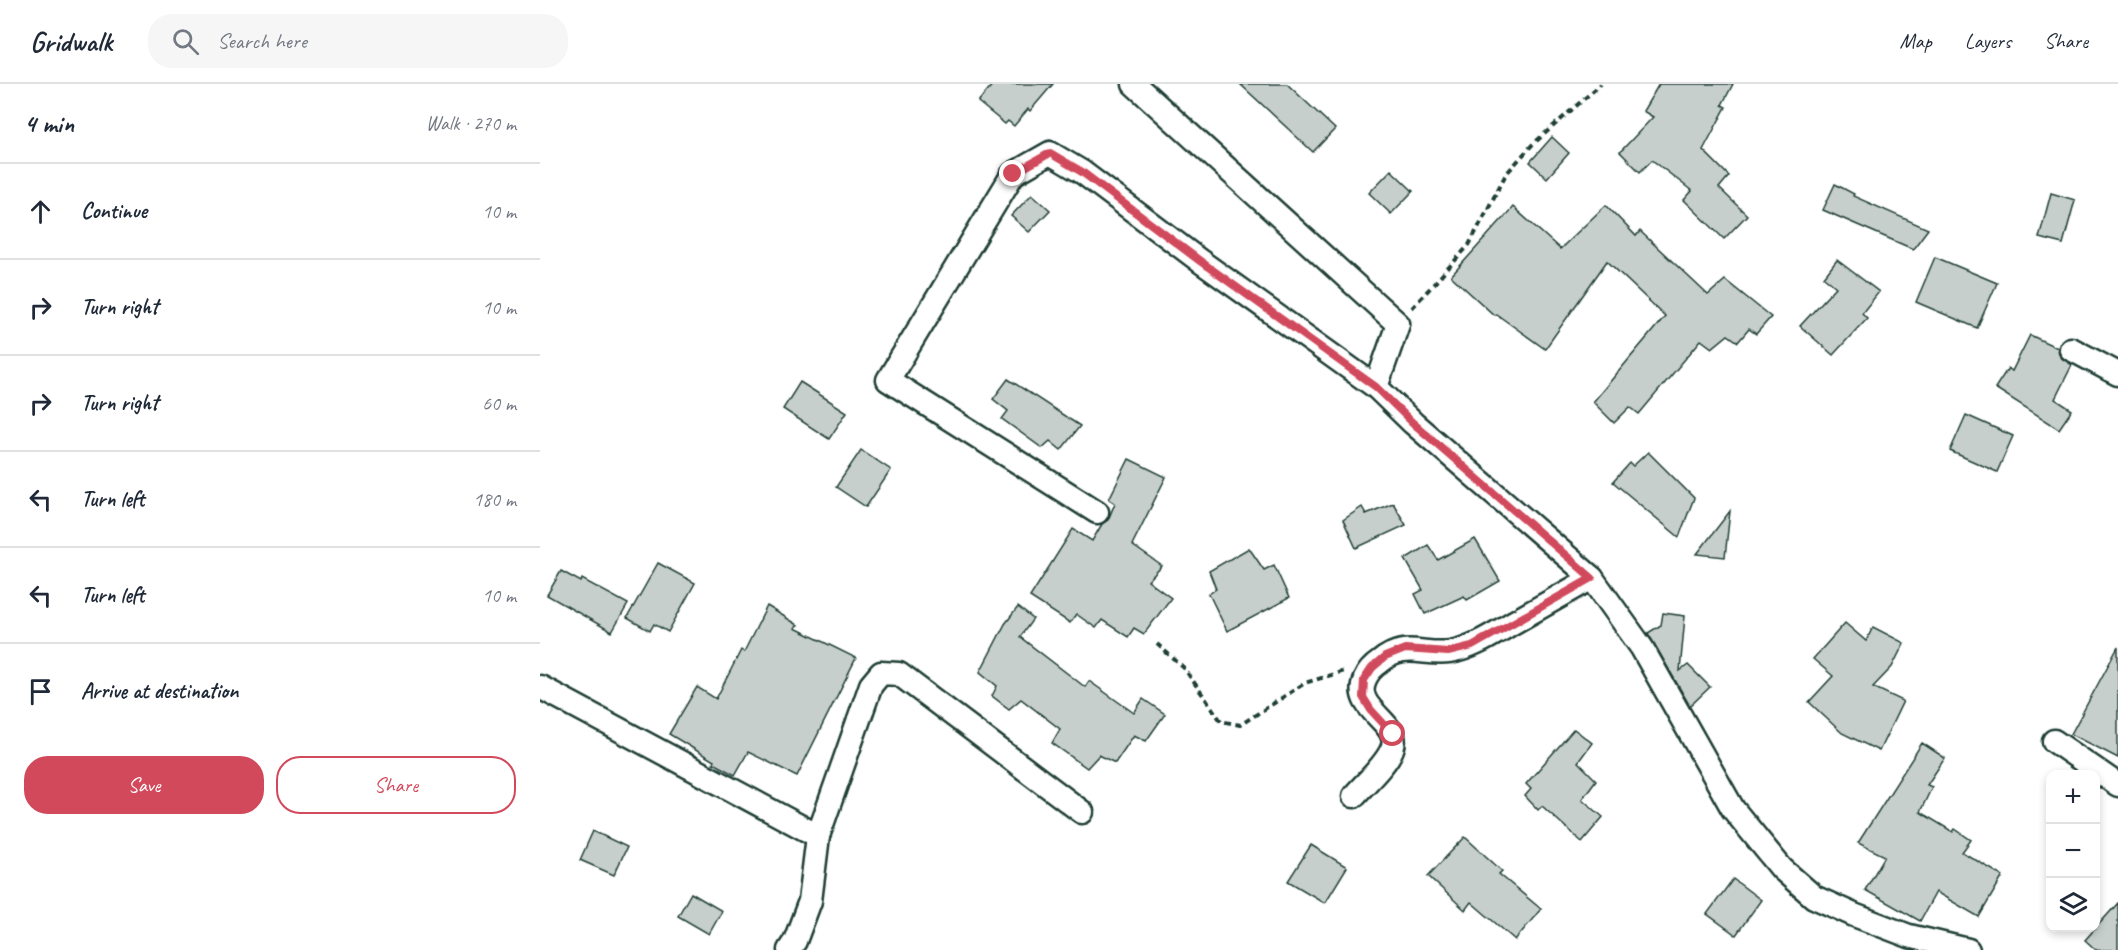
<!DOCTYPE html>
<meta charset="utf-8">
<style>
body{margin:0;font-family:Caveat,sans-serif;background:#f6f6f7;color:#1f2937}
.controls{position:absolute;right:18px;bottom:18px;display:grid;overflow:hidden;border-radius:12px;box-shadow:0 3px 9px #0003}
.controls button{width:54px;height:54px;display:grid;place-items:center;padding:0;border:0;border-bottom:2px solid #e0e1e3;background:#fff;color:#1f2937;font:30px sans-serif}
.stop{position:absolute;width:18px;height:18px;margin:-14px;border:4px solid #d1495b;border-radius:50%;background:#fff}
.stop.end{background:#d1495b;border-color:#fff;box-shadow:0 2px 6px #0008}
.list{margin:0;padding:0;list-style:none}
h2{display:flex;justify-content:space-between;align-items:center;height:78px;margin:0;padding:0 24px;font-size:26px}
h2 small{font-size:20px;font-weight:400;color:#747a83}
.list li{display:grid;grid-template-columns:39px 1fr auto;gap:18px;align-items:center;box-sizing:border-box;height:96px;padding:0 24px;border-top:2px solid #e0e1e3}
.list b{display:block;font-size:22px;white-space:nowrap}
.list em{font-size:20px;font-style:normal;color:#747a83}
.actions{display:flex;gap:12px;padding:18px 24px}
.actions a{flex:1;padding:14px 0;border:2px solid #d1495b;border-radius:24px;text-align:center;font-size:21px;color:#d1495b}
.actions .main{background:#d1495b;color:#fff}
.icon{flex:none;width:33px;height:33px;fill:none;stroke:currentColor;stroke-width:2;stroke-linecap:round;stroke-linejoin:round}
.map{position:relative;flex:none;width:1578px;height:866px;overflow:hidden}
header{display:flex;align-items:center;gap:36px;box-sizing:border-box;height:84px;padding:0 30px;background:#fff;border-bottom:2px solid #e0e1e3}
header strong{font-size:28px}
nav{display:flex;gap:33px;margin-inline-start:auto;font-size:21px}
.search{width:420px;height:54px;background:#f6f6f7;display:flex;align-items:center;gap:15px;box-sizing:border-box;padding:0 21px;border-radius:24px;color:#747a83;font-size:22px}
main{display:flex}
aside{flex:1;background:#fff}
.map>svg:first-child{display:block}
.building{fill:#c7cfcc;stroke:#1f3d34;stroke-width:1.5}
.lines{fill:none;stroke-linecap:round;stroke-linejoin:round}
.minor-casing{stroke:#1f3d34;stroke-width:27}
.path{stroke:#1f3d34;stroke-width:4;stroke-dasharray:6 4.5;stroke-linecap:butt}
.minor{stroke:#fff;stroke-width:22}
.route{stroke:#d1495b;stroke-width:8}
</style>
<header>
<strong>Gridwalk</strong>
<div class="search"><svg class="icon" aria-label="search" viewBox="0 0 24 24"><circle cx="10" cy="10" r="6"/><path d="M15 15l6 6"/></svg>Search here</div>
<nav><a>Map</a><a>Layers</a><a>Share</a></nav>
</header>
<main>
<aside>
<h2>4 min<small>Walk · 270 m</small></h2>
<ul class="list">
<li><svg class="icon" aria-label="ahead" viewBox="0 0 24 24"><path d="M12 20V5M6 11l6-6 6 6"/></svg><div><b>Continue</b></div><em>10 m</em></li>
<li><svg class="icon" aria-label="right" viewBox="0 0 24 24"><path d="M7 20v-9h11M14 6l5 5-5 5"/></svg><div><b>Turn right</b></div><em>10 m</em></li>
<li><svg class="icon" aria-label="right" viewBox="0 0 24 24"><path d="M7 20v-9h11M14 6l5 5-5 5"/></svg><div><b>Turn right</b></div><em>60 m</em></li>
<li><svg class="icon" aria-label="left" viewBox="0 0 24 24"><path d="M17 20v-9H6M10 6l-5 5 5 5"/></svg><div><b>Turn left</b></div><em>180 m</em></li>
<li><svg class="icon" aria-label="left" viewBox="0 0 24 24"><path d="M17 20v-9H6M10 6l-5 5 5 5"/></svg><div><b>Turn left</b></div><em>10 m</em></li>
<li><svg class="icon" aria-label="arrive" viewBox="0 0 24 24"><path d="M6 21V4h12l-3 4 3 4H6"/></svg><div><b>Arrive at destination</b></div></li>
</ul>
<div class="actions"><a class="main">Save</a><a>Share</a></div>
</aside>
<div class="map">
<svg width="1578" height="866" viewBox="0 0 1578 866">
<rect width="100%" height="100%" fill="#fff"/>
<filter id="ink" filterUnits="userSpaceOnUse"><feTurbulence type="fractalNoise" baseFrequency=".0167" numOctaves="2"/><feDisplacementMap in="SourceGraphic" scale="12" xChannelSelector="R" yChannelSelector="G"/><feConvolveMatrix kernelMatrix="1 2 1 2 8 2 1 2 1" color-interpolation-filters="sRGB"/></filter>
<g filter="url(#ink)">
<g class="building">
<path d="M 453,0 L 513,0 L 490,27 L 488,25 L 474,42 L 468,37 L 465,40 L 438,18 Z"/>
<path d="M 700,0 L 747,0 L 795,45 L 773,68 Z"/>
<path d="M 1119,0 L 1193,0 L 1182,21 L 1186,23 L 1163,66 L 1189,92 L 1179,104 L 1207,131 L 1184,155 L 1144,116 L 1152,107 L 1112,76 L 1100,88 L 1080,68 L 1113,33 L 1103,27 Z"/>
<path d="M 1012,53 L 1029,69 L 1007,94 L 990,78 Z"/>
<path d="M 851,86 L 873,107 L 851,130 L 829,109 Z"/>
<path d="M 1295,100 L 1314,110 L 1313,112 L 1388,145 L 1373,165 L 1283,126 Z"/>
<path d="M 1511,109 L 1535,116 L 1523,160 L 1499,154 Z"/>
<path d="M 492,110 L 510,126 L 489,148 L 471,132 Z"/>
<path d="M 1066,121 L 1096,152 L 1100,147 L 1168,211 L 1185,196 L 1231,233 L 1216,250 L 1209,245 L 1198,258 L 1188,251 L 1172,264 L 1161,256 L 1099,330 L 1090,323 L 1074,339 L 1053,318 L 1125,232 L 1067,177 L 1005,265 L 956,230 L 954,231 L 911,192 L 973,123 L 1020,165 Z"/>
<path d="M 1395,173 L 1457,199 L 1437,244 L 1376,218 Z"/>
<path d="M 1297,176 L 1339,208 L 1322,229 L 1327,234 L 1293,271 L 1260,242 L 1296,203 L 1284,193 Z"/>
<path d="M 1490,251 L 1518,264 L 1520,273 L 1532,281 L 1515,315 L 1532,326 L 1519,345 L 1455,304 L 1468,284 L 1472,287 Z"/>
<path d="M 468,295 L 540,342 L 521,366 L 510,357 L 502,364 L 462,335 L 468,327 L 453,315 Z"/>
<path d="M 260,298 L 307,328 L 289,355 L 243,325 Z"/>
<path d="M 1426,331 L 1473,352 L 1457,388 L 1410,367 Z"/>
<path d="M 321,366 L 351,386 L 326,423 L 296,403 Z"/>
<path d="M 1108,368 L 1154,414 L 1139,453 L 1073,398 L 1090,379 L 1093,382 Z"/>
<path d="M 589,375 L 626,393 L 592,461 L 622,482 L 608,497 L 631,514 L 604,550 L 594,544 L 588,553 L 562,536 L 556,544 L 536,530 L 530,539 L 490,513 L 533,445 L 552,457 L 562,440 L 568,436 L 575,419 L 569,415 Z"/>
<path d="M 853,419 L 866,441 L 816,464 L 803,436 L 822,423 L 826,430 Z"/>
<path d="M 1190,427 L 1185,473 L 1157,470 Z"/>
<path d="M 935,455 L 960,497 L 927,516 L 924,512 L 885,530 L 875,510 L 883,506 L 865,475 L 888,461 L 898,476 Z"/>
<path d="M 709,464 L 724,486 L 734,481 L 749,514 L 687,547 L 669,510 L 676,505 L 669,487 Z"/>
<path d="M 118,479 L 155,499 L 128,548 L 114,540 L 110,547 L 87,534 Z"/>
<path d="M 21,487 L 41,498 L 42,495 L 88,520 L 72,548 L 7,511 Z"/>
<path d="M 227,522 L 258,541 L 255,544 L 316,574 L 257,692 L 208,668 L 195,691 L 173,679 L 174,677 L 129,650 L 157,603 L 176,615 L 201,566 L 204,568 Z"/>
<path d="M 478,523 L 493,535 L 480,553 L 545,603 L 549,597 L 594,629 L 603,615 L 625,630 L 606,657 L 594,651 L 575,679 L 559,671 L 547,684 L 512,659 L 520,645 L 481,615 L 469,625 L 452,612 L 457,602 L 440,588 L 465,540 Z"/>
<path d="M 1123,529 L 1145,532 L 1140,587 L 1148,581 L 1170,603 L 1150,622 L 1108,549 L 1121,541 Z"/>
<path d="M 1305,539 L 1326,557 L 1333,543 L 1364,559 L 1352,583 L 1333,603 L 1363,617 L 1339,667 L 1302,649 L 1269,618 L 1293,592 L 1273,575 Z"/>
<path d="M 1578,563 L 1578,674 L 1531,650 Z"/>
<path d="M 1034,645 L 1052,659 L 1038,678 L 1056,696 L 1042,715 L 1063,733 L 1042,758 L 1002,722 L 998,726 L 985,712 L 991,705 L 986,700 Z"/>
<path d="M 1382,659 L 1405,674 L 1387,701 L 1392,703 L 1380,728 L 1413,748 L 1415,745 L 1431,756 L 1422,768 L 1463,792 L 1439,833 L 1396,808 L 1380,837 L 1325,806 L 1345,772 L 1318,759 Z"/>
<path d="M 53,747 L 87,763 L 74,791 L 40,776 Z"/>
<path d="M 925,753 L 962,787 L 959,790 L 1001,825 L 975,856 L 931,818 L 925,826 L 888,792 Z"/>
<path d="M 771,761 L 807,783 L 785,819 L 748,797 Z"/>
<path d="M 1193,795 L 1221,816 L 1196,851 L 1167,830 Z"/>
<path d="M 151,809 L 182,827 L 169,850 L 138,832 Z"/>
<path d="M 1578,819 L 1578,866 L 1556,866 L 1545,856 Z"/>
</g>
<g class="lines">
<defs>
<g id="minor">
<path d="M 594,0 L 858,240 L 836,303 L 873,339 L 1052,494 L 1102,564 L 1193,725 L 1242,785 L 1274,813 L 1314,831 L 1369,852 L 1428,866"/>
<path d="M 1531,265 L 1578,290"/>
<path d="M 557,428 L 348,296 L 473,90 L 510,69 L 542,88 L 660,177 L 836,303"/>
<path d="M 0,603 L 278,752"/>
<path d="M 1514,657 L 1578,701"/>
<path d="M 814,712 C 825,699 849,678 853,662 C 860,638 811,625 825,595 C 828,588 834,582 840,578 C 864,557 884,572 910,568 C 934,564 955,549 976,537 C 1001,523 1027,508 1052,494"/>
<path d="M 249,866 L 255,857 L 270,817 L 278,752 L 331,601 L 341,589 L 359,590 L 542,728"/>
</g>
</defs>
<use href="#minor" class="minor-casing"/>
<g class="path">
<path d="M 872,224 L 929,161 L 966,90 L 992,61 L 1061,0"/>
<path d="M 617,560 L 644,584 L 681,637 L 700,641 L 765,599 L 804,587"/>
</g>
<use href="#minor" class="minor"/>
</g>
</g>
<g class="lines" filter="url(#ink)">
<path class="route" d="M 473,90 L 510,69 L 542,88 L 660,177 L 836,303 L 873,339 L 1052,494 L 932,562 L 908,568 L 865,565 L 845,573 L 832,584 L 824,596 L 823,613 L 831,626 L 853,650"/>
</g>
</svg>
<div class="controls">
<button>+</button>
<button>−</button>
<button><svg class="icon" aria-label="layers" viewBox="0 0 24 24"><path d="M12 4l9 5-9 5-9-5zM3 14l9 5 9-5"/></svg></button>
</div>
<div class="stop" style="left:853px;top:650px"></div>
<div class="stop end" style="left:473px;top:90px"></div>
</div>
</main>
